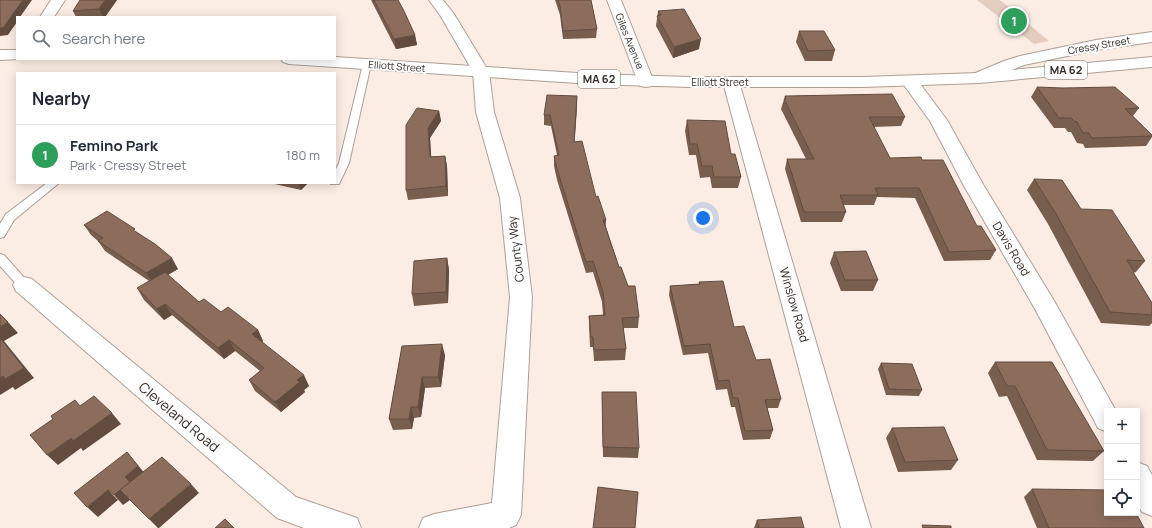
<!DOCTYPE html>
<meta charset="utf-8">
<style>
body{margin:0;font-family:Manrope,sans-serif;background:#f2f2f3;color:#1f2937}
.controls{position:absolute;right:12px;bottom:12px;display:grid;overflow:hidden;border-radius:0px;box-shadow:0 2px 10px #0003}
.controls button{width:36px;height:36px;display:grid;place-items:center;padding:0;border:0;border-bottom:1px solid #e0e1e3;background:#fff;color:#1f2937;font:20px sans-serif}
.you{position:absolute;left:703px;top:218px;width:14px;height:14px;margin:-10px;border:3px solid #fff;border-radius:50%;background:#1a73e8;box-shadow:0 0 0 6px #1a73e833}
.badge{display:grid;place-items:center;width:26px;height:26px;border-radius:50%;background:#b45309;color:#fff;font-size:13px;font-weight:700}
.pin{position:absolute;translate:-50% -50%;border:2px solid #fff;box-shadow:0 1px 4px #0006}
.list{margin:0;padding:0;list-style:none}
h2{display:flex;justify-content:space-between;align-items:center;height:52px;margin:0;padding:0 16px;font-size:17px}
h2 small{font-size:13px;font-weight:400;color:#747a83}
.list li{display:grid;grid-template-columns:26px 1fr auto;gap:12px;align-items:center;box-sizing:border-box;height:60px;padding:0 16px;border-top:1px solid #e0e1e3}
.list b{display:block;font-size:15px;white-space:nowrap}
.list p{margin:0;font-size:13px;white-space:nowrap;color:#747a83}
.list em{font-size:13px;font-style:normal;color:#747a83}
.icon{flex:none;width:22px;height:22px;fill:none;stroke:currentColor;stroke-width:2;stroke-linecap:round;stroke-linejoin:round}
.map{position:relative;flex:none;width:1152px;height:528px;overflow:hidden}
.search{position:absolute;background:#fff;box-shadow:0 2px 10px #0003;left:16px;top:16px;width:320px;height:44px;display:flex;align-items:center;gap:10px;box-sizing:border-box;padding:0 14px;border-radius:0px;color:#747a83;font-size:15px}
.panel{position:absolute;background:#fff;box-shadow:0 2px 10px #0003;left:16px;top:72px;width:320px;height:112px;border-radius:0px}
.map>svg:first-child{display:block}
.green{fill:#e4ccbf}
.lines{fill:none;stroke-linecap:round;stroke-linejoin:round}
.lane-casing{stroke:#ad9f97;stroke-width:2}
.street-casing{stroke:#ad9f97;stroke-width:2}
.secondary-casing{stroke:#ad9f97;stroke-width:2}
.primary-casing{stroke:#ad9f97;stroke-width:2}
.lane{fill:#fff;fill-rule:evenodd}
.street{fill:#fff;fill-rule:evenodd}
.secondary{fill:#fff;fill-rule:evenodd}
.primary{fill:#fff;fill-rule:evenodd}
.wall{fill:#785e4e}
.shaded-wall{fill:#624c40}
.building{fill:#8c6d5b;stroke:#624c40}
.labels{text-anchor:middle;stroke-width:4;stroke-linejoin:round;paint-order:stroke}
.far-street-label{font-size:10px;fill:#322c29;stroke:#fdfdfd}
.shield{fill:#fdfdfd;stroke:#6f6b69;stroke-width:1}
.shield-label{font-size:11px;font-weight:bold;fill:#322c29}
.street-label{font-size:12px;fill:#322c29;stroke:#fdfdfd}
.near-street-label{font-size:14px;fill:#322c29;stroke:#fdfdfd}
</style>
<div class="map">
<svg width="1152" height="528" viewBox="0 0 1152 528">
<rect width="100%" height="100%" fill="#fcede4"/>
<path class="green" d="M 977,0 L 1000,0 L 1049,41 L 1034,44 Z"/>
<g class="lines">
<defs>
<g id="lane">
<path d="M 367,61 L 371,64 L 349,163 L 339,184 L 331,184 L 330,183 L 335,183 L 335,171 L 339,163 L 363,64 Z"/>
<path d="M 47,183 L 59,183 L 14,220 L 4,237 L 0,238 L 0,224 L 6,214 Z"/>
<path d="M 0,254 L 4,255 L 28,282 L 30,285 L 28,288 L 24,290 L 20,288 L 0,266 Z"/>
</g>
<g id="street">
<path d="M 51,0 L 65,0 L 54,17 L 40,17 Z"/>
<path d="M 607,0 L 621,0 L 654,82 L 652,86 L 646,87 L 640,86 L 638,82 Z"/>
<path d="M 1152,32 L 1152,42 L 1096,50 L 1024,65 L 979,83 L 973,82 L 971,78 L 973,74 L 1004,61 L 1020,56 L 1096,40 Z"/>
<path d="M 481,67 L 487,69 L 489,72 L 494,112 L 520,198 L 532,297 L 521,515 L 516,525 L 509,528 L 419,528 L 423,518 L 434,514 L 492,503 L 510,297 L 500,198 L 476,112 L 473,72 L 475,69 Z"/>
<path d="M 909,76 L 915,77 L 947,120 L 984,186 L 1053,299 L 1116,411 L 1107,411 L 1107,432 L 1098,428 L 1035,309 L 964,186 L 930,121 L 901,81 L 903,77 Z"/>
<path d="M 731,77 L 737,78 L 739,82 L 871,528 L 841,528 L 723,82 L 725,78 Z"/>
<path d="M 24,277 L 32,279 L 296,497 L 357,518 L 361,528 L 304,528 L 277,518 L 16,291 L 13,285 L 16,279 Z"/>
<path d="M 1137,462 L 1147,466 L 1152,475 L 1152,516 L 1142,512 L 1137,503 Z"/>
</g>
<path id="secondary" d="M 429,0 L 443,0 L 454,14 L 489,72 L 487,75 L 481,77 L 475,75 L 440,15 Z"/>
<g id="primary">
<path d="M 0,50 L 17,50 L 17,59 L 20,59 L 0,60 Z"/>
<path d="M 335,57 L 593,74 L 690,77 L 863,77 L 979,73 L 1152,57 L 1152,67 L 979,83 L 863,87 L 690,87 L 593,84 L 289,64 L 283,62 L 281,59 L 335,59 Z"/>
</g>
</defs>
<use href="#lane" class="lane-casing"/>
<use href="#street" class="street-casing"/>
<use href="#secondary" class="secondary-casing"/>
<use href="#primary" class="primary-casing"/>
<use href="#lane" class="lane"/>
<use href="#street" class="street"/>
<use href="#secondary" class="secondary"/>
<use href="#primary" class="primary"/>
</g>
<g class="wall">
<path d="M 117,0 L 105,17 L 76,17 L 73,11 Z"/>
<path d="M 371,0 L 398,0 L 415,35 L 417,45 L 396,49 Z"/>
<path d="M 555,0 L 591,0 L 597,29 L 596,38 L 563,39 L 560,15 Z"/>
<path d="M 658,11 L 699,49 L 673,58 L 656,26 Z"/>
<path d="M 799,31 L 835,50 L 832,61 L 805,61 L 796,42 Z"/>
<path d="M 1037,87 L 1139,108 L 1133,116 L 1152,135 L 1152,137 L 1146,146 L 1085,148 L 1083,144 L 1077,143 L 1071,132 L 1068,132 L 1065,128 L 1054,128 L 1031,97 Z"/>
<path d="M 577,96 L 577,106 L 574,142 L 596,197 L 606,227 L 619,267 L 628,286 L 639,317 L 638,328 L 623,328 L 626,349 L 625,360 L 594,361 L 593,347 L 590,347 L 589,326 L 589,316 L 603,315 L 602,302 L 593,272 L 586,273 L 557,180 L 554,166 L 554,156 L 557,155 L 551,126 L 544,125 L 544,115 Z"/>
<path d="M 785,96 L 905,117 L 901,126 L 873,127 L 890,158 L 922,160 L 977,226 L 996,250 L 990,260 L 944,261 L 915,198 L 877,197 L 874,205 L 843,205 L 846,212 L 842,222 L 801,222 L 785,169 L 787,159 L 806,159 L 781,109 Z"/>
<path d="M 439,111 L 441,121 L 430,138 L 431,157 L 445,156 L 447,166 L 448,196 L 408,200 L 406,190 Z"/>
<path d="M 687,120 L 731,154 L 741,177 L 738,188 L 712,188 L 710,177 L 700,178 L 696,155 L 689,155 L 685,131 Z"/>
<path d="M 1034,179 L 1081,209 L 1145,261 L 1136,272 L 1133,273 L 1152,303 L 1152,323 L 1149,326 L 1101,323 L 1048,224 L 1027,190 Z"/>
<path d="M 270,183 L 308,183 L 301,190 Z"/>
<path d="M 84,225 L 137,232 L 178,269 L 168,275 L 199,302 L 258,330 L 263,341 L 262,342 L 309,386 L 304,390 L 305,392 L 281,412 L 255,391 L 249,380 L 260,371 L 235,351 L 224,359 L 172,315 L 164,320 L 144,300 L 137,288 L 149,281 L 105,251 L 98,241 L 91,235 Z"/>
<path d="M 834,252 L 878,280 L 873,291 L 841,291 L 830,263 Z"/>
<path d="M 447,258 L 449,270 L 448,303 L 414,306 L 412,294 Z"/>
<path d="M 699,282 L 734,327 L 756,360 L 781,399 L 778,408 L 767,408 L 773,430 L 770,439 L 743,440 L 735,407 L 731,407 L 727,389 L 716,390 L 708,353 L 683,355 L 669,295 L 670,286 L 699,284 Z"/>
<path d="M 402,346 L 445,355 L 441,387 L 425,388 L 421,417 L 414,418 L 412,429 L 393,430 L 389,419 Z"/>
<path d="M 995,362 L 1104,451 L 1093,461 L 1037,460 L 1007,396 L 999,397 L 988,373 Z"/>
<path d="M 881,363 L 922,390 L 919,396 L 886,395 L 878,369 Z"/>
<path d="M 602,392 L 639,448 L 638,458 L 603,457 L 602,402 Z"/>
<path d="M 892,428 L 958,460 L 951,470 L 898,472 L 886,438 Z"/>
<path d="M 1032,489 L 1144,528 L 1037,528 L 1024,497 Z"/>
<path d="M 757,520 L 804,528 L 754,528 Z"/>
</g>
<g class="shaded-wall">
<path d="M 23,0 L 32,0 L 20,17 L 17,17 L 17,22 L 8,35 L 0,36 L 0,28 Z"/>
<path d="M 105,0 L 117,0 L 105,17 L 103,17 L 99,9 Z"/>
<path d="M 415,35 L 417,45 L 396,49 L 394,39 Z"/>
<path d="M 701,39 L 699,49 L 673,58 L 674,47 Z"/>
<path d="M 577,96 L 577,106 L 574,153 L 574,142 Z"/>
<path d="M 439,111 L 441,121 L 430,138 L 432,167 L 430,157 L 428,128 Z"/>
<path d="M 445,156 L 447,166 L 448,196 L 446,186 Z"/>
<path d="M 299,183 L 308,183 L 301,190 Z"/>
<path d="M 603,220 L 606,220 L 605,231 Z"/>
<path d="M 172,258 L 178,269 L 153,283 L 146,273 Z"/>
<path d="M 447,258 L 449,270 L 448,303 L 446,292 Z"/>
<path d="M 165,304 L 172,315 L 164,320 L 157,309 Z"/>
<path d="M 8,322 L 18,333 L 4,341 L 34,378 L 15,390 L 13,387 L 0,395 L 0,378 L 3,376 L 0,338 L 0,327 Z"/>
<path d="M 258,330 L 263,341 L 258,345 L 252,334 Z"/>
<path d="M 229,340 L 235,351 L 224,359 L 218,348 Z"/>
<path d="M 442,344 L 445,355 L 441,387 L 438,377 Z"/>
<path d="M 304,375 L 309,386 L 304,390 L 305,392 L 281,412 L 275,402 L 297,380 Z"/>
<path d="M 422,377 L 425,388 L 421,417 L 418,407 Z"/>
<path d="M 411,407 L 414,418 L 412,429 L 409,419 Z"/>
<path d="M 112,413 L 121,424 L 83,451 L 81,448 L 58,465 L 47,455 L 71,438 Z"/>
<path d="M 127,452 L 147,476 L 130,500 L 123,505 L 114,495 L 125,477 Z"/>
<path d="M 191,484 L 199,493 L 159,528 L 158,528 L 149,519 Z"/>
<path d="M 108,490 L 118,500 L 98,517 L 87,507 Z"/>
</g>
<g class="building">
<path d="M 0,0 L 23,0 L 3,28 L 0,28 Z"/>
<path d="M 80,0 L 105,0 L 99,9 L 73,11 Z"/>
<path d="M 374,0 L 398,0 L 403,9 L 415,35 L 394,39 Z"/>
<path d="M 558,0 L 591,0 L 597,29 L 563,31 L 560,6 Z"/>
<path d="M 684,9 L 701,39 L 674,47 L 657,16 L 661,15 L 658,11 Z"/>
<path d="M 799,31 L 824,31 L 835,50 L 808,51 Z"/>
<path d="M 1037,87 L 1063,88 L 1115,87 L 1139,108 L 1125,109 L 1152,135 L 1152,136 L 1092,138 L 1089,133 L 1083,133 L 1077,122 L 1074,121 L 1071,118 L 1059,118 Z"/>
<path d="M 892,94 L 905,117 L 869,117 L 890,158 L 921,157 L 922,160 L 943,160 L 977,226 L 981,226 L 996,250 L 949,252 L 919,188 L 875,188 L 878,195 L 840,195 L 846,212 L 804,212 L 787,159 L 814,159 L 784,99 L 786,99 L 785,96 Z"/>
<path d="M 547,95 L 577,96 L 574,142 L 582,141 L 596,197 L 598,196 L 606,220 L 603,220 L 619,267 L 621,267 L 628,286 L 635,286 L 639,317 L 622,318 L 626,349 L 594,350 L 593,337 L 591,337 L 589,316 L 605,315 L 603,292 L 593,261 L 586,262 L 557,169 L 554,156 L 559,155 L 550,115 L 544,115 Z"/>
<path d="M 417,108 L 439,111 L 428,128 L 430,157 L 445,156 L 446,186 L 406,190 L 406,125 Z"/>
<path d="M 687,120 L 725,121 L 731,154 L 735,154 L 741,177 L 714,177 L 712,166 L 702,166 L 697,144 L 690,144 Z"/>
<path d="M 1034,179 L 1062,180 L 1081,209 L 1112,210 L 1145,261 L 1127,260 L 1134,272 L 1133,272 L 1152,303 L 1152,315 L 1110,312 L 1055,212 Z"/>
<path d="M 107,211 L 135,229 L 133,230 L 155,244 L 172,258 L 146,273 L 98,241 L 103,238 L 84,225 Z"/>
<path d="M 866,251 L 878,280 L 845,280 L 834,252 Z"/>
<path d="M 447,258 L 446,292 L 412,294 L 414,261 Z"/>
<path d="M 165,272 L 199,302 L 204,299 L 221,312 L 228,307 L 258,330 L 252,334 L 304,375 L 297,380 L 300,382 L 275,402 L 249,380 L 264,368 L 229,340 L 218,348 L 165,304 L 157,309 L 137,288 Z"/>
<path d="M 723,281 L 734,327 L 744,326 L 756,360 L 770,359 L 781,399 L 765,400 L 773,430 L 745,431 L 738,398 L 733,398 L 729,380 L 718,381 L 710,344 L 684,346 L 670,286 L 700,284 L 699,282 Z"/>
<path d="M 0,314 L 8,322 L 0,327 Z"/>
<path d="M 0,338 L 24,368 L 5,379 L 3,376 L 0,378 Z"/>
<path d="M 442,344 L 438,377 L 422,377 L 418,407 L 411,407 L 409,419 L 389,419 L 402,346 Z"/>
<path d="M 995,362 L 1052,362 L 1104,451 L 1047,450 L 1015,386 L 1007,386 Z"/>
<path d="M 881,363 L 912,364 L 922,390 L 889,389 Z"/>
<path d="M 602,392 L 636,392 L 639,448 L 603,447 Z"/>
<path d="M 94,396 L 112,413 L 73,441 L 71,438 L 47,455 L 30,435 L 53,419 L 51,416 L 75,400 L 80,406 Z"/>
<path d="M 944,427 L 958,460 L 905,462 L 892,428 Z"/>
<path d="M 127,452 L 138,466 L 125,477 L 130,482 L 114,495 L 108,490 L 87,507 L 74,493 Z"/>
<path d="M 162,457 L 191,484 L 149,519 L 120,490 Z"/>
<path d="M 598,487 L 638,492 L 635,528 L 593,528 Z"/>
<path d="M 1032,489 L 1107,490 L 1107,513 L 1136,513 L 1144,528 L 1049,528 Z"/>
<path d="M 801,517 L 804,528 L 759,528 L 757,520 Z"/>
<path d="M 225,519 L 234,528 L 215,528 Z"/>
<path d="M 922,525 L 951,526 L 951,528 L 923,528 Z"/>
</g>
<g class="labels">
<g class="far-street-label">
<text transform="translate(630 41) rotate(68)" y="4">Giles Avenue</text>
<text transform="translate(1099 45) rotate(-10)" y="4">Cressy Street</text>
<text transform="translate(397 66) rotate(4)" y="4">Elliott Street</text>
<text x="720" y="86">Elliott Street</text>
</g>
<g class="shield">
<rect x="1045" y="61" width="42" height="18" rx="3"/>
<rect x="578" y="70" width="42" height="18" rx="3"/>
</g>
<g class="shield-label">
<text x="1066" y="74">MA 62</text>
<text x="599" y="83">MA 62</text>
</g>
<g class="street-label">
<text transform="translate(516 249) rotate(-97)" y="4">County Way</text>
<text transform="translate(1011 249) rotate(59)" y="4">Davis Road</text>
<text transform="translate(794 305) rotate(74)" y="4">Winslow Road</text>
</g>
<g class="near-street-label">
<text transform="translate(179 417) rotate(40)" y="5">Cleveland Road</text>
</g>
</g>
</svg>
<div class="controls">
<button>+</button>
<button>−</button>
<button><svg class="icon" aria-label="locate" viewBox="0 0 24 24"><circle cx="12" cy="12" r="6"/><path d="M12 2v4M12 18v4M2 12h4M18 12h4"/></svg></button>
</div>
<div class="you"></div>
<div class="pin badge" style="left:1014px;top:21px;background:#2e9e5b">1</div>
<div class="search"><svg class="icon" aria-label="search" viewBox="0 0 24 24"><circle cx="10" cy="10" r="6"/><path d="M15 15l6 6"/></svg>Search here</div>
<section class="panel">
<h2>Nearby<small></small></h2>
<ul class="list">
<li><span class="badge" style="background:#2e9e5b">1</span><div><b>Femino Park</b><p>Park · Cressy Street</p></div><em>180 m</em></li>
</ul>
</section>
</div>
